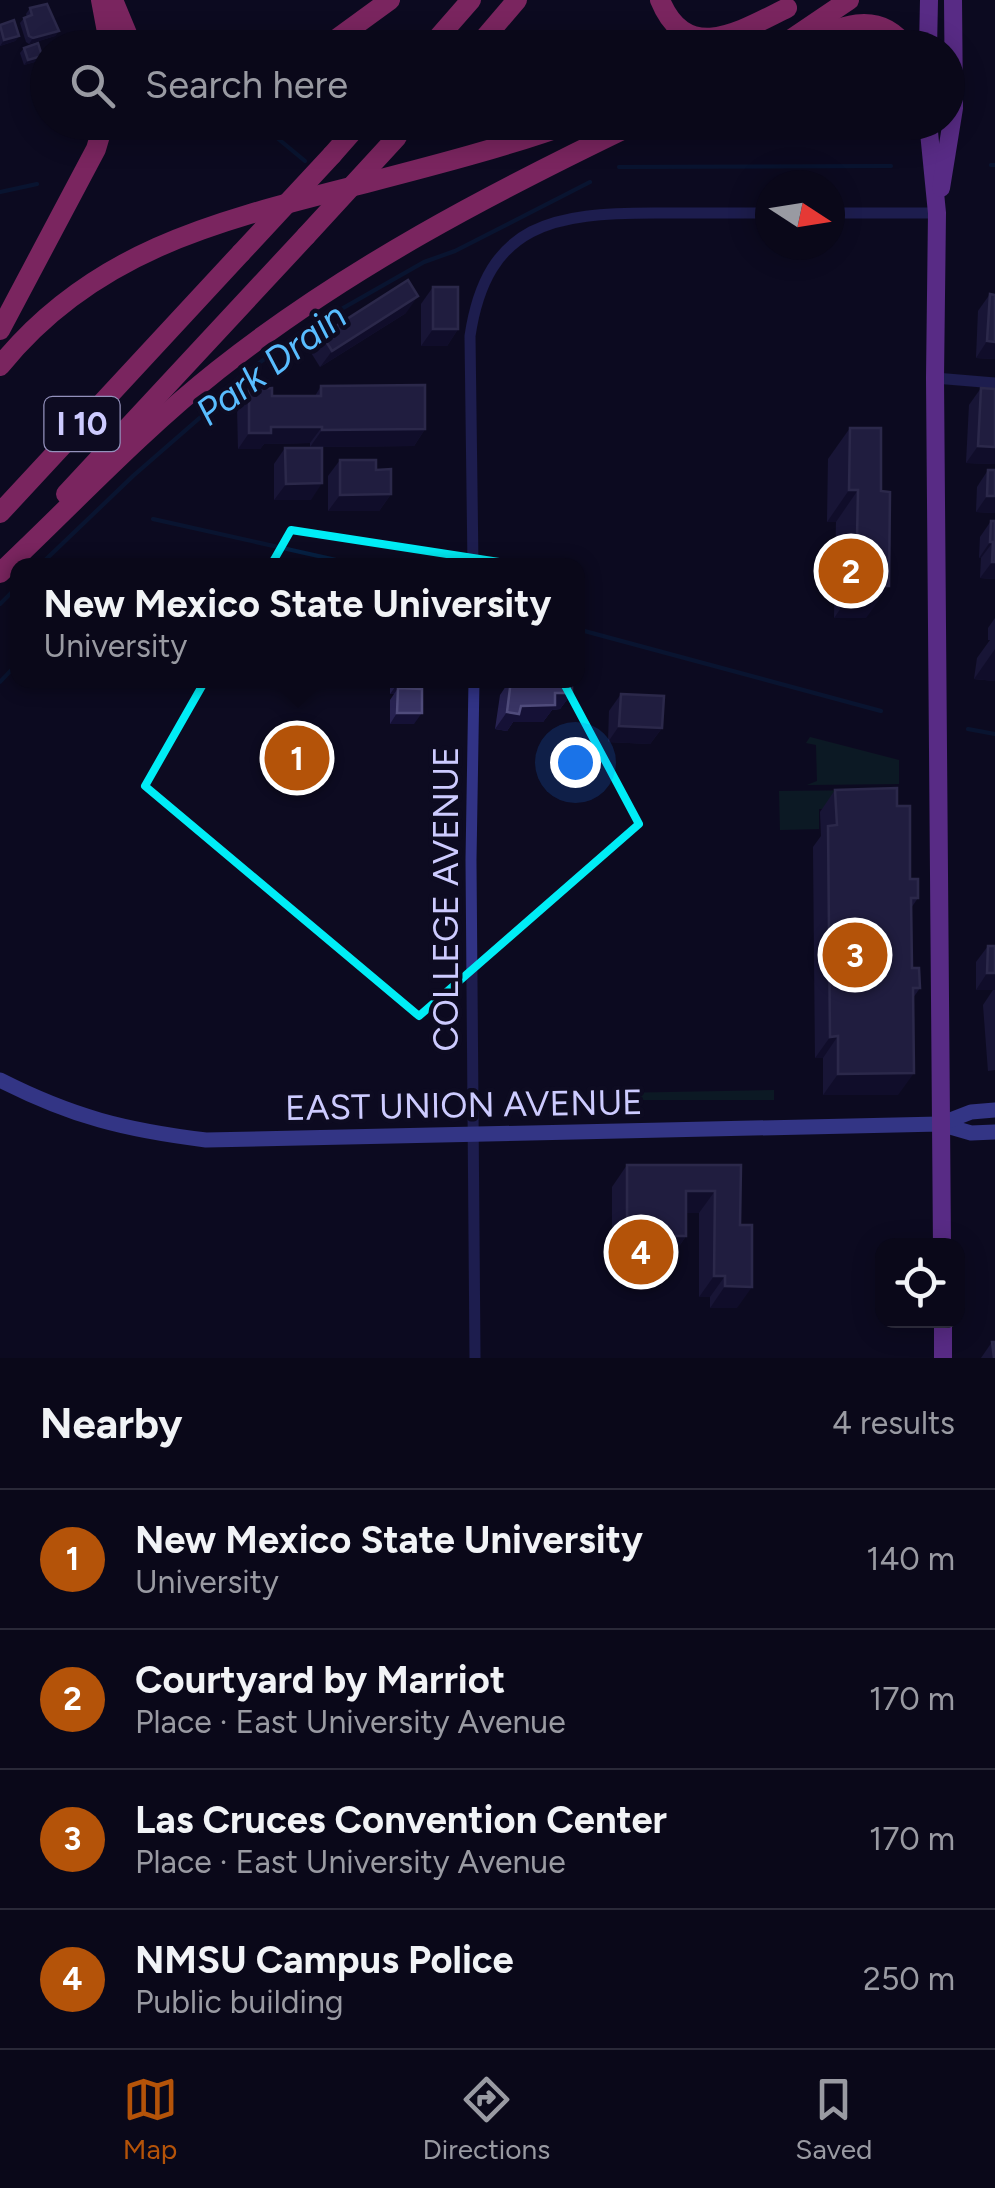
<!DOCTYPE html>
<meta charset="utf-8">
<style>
body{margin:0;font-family:Figtree,sans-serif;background:#181626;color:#f1f3f6}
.controls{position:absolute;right:30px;bottom:30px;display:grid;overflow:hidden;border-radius:20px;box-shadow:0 5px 25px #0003}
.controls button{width:90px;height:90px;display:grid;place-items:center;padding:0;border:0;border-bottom:2px solid #2a2938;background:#0a0819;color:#f1f3f6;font:50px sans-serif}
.compass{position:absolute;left:755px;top:170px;width:90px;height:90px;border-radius:50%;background:#0a0819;box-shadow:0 5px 25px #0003;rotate:102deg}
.you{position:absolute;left:575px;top:762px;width:35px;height:35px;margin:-25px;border:8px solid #fff;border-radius:50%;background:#1a73e8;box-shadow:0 0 0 15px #1a73e833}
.badge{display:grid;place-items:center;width:65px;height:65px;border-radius:50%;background:#b45309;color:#fff;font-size:32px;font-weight:700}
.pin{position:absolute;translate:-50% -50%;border:5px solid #fff;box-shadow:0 2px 10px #0006}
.popup{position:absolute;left:10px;top:558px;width:575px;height:130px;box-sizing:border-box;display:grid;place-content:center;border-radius:20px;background:#0a0819;filter:drop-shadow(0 2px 8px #0005);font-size:32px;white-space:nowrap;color:#999aa2}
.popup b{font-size:38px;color:#f1f3f6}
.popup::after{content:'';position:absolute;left:50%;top:100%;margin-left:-20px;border:20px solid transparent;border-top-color:#0a0819}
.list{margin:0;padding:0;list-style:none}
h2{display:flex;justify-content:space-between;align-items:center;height:130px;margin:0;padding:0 40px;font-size:42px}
h2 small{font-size:32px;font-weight:400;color:#999aa2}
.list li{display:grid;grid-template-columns:65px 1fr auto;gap:30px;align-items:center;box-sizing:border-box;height:140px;padding:0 40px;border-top:2px solid #2a2938}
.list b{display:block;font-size:38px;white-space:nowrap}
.list p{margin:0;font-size:32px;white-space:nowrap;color:#999aa2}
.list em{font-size:32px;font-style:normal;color:#999aa2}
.icon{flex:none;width:55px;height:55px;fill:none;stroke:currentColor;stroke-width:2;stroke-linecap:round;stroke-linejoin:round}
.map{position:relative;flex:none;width:995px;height:1358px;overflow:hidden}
.search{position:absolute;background:#0a0819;box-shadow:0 5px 25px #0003;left:30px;right:30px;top:30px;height:110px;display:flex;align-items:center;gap:25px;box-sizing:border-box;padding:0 35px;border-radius:55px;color:#999aa2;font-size:38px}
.sheet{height:690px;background:#0a0819}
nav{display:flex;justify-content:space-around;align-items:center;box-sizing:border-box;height:140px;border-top:2px solid #2a2938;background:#0a0819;font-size:28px;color:#999aa2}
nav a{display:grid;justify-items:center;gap:5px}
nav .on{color:#b45309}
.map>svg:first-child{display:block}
.green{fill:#0d2b28}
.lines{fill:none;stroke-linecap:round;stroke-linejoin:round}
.stream{stroke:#062144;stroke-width:4}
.street{stroke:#313385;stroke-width:11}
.secondary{stroke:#6268ff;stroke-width:15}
.primary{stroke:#b352ff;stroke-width:18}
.highway{stroke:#ff46ab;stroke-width:20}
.highway-bridge{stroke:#ff46ab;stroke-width:20}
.wall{fill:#272251}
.shaded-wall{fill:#151136}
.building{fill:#393464;stroke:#504c7c;stroke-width:2.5}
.marked{fill:none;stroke:#00edf6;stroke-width:8;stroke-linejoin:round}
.labels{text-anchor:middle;stroke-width:9;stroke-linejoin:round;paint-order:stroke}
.shield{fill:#0d0b21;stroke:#9391bc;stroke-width:2.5}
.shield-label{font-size:32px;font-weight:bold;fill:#cdcbff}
.street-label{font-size:35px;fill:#cdcbff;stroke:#0d0b21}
.water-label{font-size:38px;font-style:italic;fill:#59bdff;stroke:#0d0b21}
</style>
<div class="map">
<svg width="995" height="1358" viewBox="0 0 995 1358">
<rect width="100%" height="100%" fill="#0d0b21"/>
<g class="green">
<path d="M 810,737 L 899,760 L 899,784 L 807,785 L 817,781 L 816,745 L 806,743 Z"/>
<path d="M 882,790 L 882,808 L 819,809 L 819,829 L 780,830 L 779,791 Z"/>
<path d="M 774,1090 L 774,1100 L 616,1100 L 617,1093 Z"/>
</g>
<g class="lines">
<g class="stream">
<path d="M 276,137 L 305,161"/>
<path d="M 991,165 L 995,165"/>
<path d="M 619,167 L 891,166"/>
<path d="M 0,192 L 37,184"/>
<path d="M 153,519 L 363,566"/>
<path d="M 39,566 L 133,476 L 203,415 L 236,380 L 301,332 L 424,262 L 455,251 L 590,182"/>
<path d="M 0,604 L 17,587"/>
<path d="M 577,629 L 881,711"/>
<path d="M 0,682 L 17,664"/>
<path d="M 968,729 L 995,734"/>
</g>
<g class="street">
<path d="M 830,213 L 937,213"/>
<path d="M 935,378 L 995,383"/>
<path d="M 473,566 L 470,336 C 487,222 555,213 655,213 C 693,213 732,213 770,213"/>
<path d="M 474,680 L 471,860 L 475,1358"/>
</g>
<g class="secondary">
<path d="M 0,1080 C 73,1117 125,1130 206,1140 L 940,1124 L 971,1133 L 995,1132"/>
<path d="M 940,1124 L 971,1112 L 995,1110"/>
</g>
<g class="primary">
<path d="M 928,48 L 929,0"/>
<path d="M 928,122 L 937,213 L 935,378 L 942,1246"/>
<path d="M 941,188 L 954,108 L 953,0"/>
<path d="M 943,1320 L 943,1358"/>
</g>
<g class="highway">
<path d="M 101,0 L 110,48"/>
<path d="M 113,0 L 133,48"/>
<path d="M 660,0 C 687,66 742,30 787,8"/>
<path d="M 324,48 L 390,0"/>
<path d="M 429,48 L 471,0"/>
<path d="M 476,48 L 517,0"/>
<path d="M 778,48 L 849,0"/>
<path d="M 796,48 C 834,29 876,5 907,48"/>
<path d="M 332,155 L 361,122"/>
<path d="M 0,330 L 96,149 L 104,122"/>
<path d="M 0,366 C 91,253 213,222 347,188 C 424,168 500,149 575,122"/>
<path d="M 66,494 L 306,236"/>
<path d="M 0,513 L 241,253"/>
<path d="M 0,573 C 72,505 141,431 218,370 C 347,268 491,193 639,122"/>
</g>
<g class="highway-bridge">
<path d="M 306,236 L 397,137"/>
<path d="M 241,253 L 332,155"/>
</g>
</g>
<g class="wall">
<path d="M 30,8 L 59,31 L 55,36 L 29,44 L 26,42 L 20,23 L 24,18 L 27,17 L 26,14 Z"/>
<path d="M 0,25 L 19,36 L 15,41 L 0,46 Z"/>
<path d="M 24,48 L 38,61 L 24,65 L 20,53 Z"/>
<path d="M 433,287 L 458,329 L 447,346 L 421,346 L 421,304 Z"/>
<path d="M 990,294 L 995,359 L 976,358 L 978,311 Z"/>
<path d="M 406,313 L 320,367 L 310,351 L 322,335 Z"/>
<path d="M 321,386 L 425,429 L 414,446 L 310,447 L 310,443 L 264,444 L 260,449 L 238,449 L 237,405 L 249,389 L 272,396 L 315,396 Z"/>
<path d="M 981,388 L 995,464 L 966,463 L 969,405 Z"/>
<path d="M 850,428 L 881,491 L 866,618 L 834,618 L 836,522 L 827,522 L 828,459 Z"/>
<path d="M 285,448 L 311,500 L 274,500 L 274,464 Z"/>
<path d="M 340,460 L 376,470 L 391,494 L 379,511 L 328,511 L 328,476 Z"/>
<path d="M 988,470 L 995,513 L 976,512 L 977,487 Z"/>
<path d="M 991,521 L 995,521 L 995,579 L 980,578 L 981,558 L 979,558 L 980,537 Z"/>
<path d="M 995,618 L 995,681 L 974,679 L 977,658 L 990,640 L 988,640 L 988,628 Z"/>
<path d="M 390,680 L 422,680 L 419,689 L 414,724 L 390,724 L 390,700 L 394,694 L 390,694 Z"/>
<path d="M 510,680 L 572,680 L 572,693 L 560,709 L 552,710 L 543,722 L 513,722 L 507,731 L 495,729 L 500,695 Z"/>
<path d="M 621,694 L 662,728 L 650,744 L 608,742 L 609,711 Z"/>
<path d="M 835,790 L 897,806 L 910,879 L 918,898 L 911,908 L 912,968 L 920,988 L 913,998 L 898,1095 L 823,1095 L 823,1058 L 815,1058 L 813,847 L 821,836 L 820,812 Z"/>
<path d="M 988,946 L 995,946 L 995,1070 L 988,1071 L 983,1005 L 993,990 L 976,990 L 976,962 Z"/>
<path d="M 627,1165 L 741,1165 L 737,1308 L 710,1308 L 710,1297 L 699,1297 L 699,1213 L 686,1213 L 686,1236 L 671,1258 L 612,1258 L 612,1187 Z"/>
<path d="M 992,1342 L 995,1358 L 981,1358 Z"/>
</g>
<g class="shaded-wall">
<path d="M 59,31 L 55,36 L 29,44 L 33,38 Z"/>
<path d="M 19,36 L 15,41 L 0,46 L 4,40 Z"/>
<path d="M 42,56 L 38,61 L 24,65 L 28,60 Z"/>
<path d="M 418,296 L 406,313 L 320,367 L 332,351 Z"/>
<path d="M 433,329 L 458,329 L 447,346 L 421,346 Z"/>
<path d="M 987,341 L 995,342 L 995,359 L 976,358 Z"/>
<path d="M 271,427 L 322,427 L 310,443 L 264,444 L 260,449 L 238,449 L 249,433 Z"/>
<path d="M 425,429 L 414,446 L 310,447 L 322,430 Z"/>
<path d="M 978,446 L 995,447 L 995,464 L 966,463 Z"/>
<path d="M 322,483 L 311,500 L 274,500 L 286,484 Z"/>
<path d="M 849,490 L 858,490 L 836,522 L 827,522 Z"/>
<path d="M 391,494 L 379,511 L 328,511 L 340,495 Z"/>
<path d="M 987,496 L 995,496 L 995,513 L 976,512 Z"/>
<path d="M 990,542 L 993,542 L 981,558 L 979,558 Z"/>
<path d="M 992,562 L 995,562 L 995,579 L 980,578 Z"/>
<path d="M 856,586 L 889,586 L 866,618 L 834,618 Z"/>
<path d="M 995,649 L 995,681 L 974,679 Z"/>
<path d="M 398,683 L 422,684 L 414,695 L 398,688 L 394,694 L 390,694 Z"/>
<path d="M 555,693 L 572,693 L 560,709 L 552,710 L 543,722 L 513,722 L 507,731 L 495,729 L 507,712 Z"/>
<path d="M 397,713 L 422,713 L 414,724 L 390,724 Z"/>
<path d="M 619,726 L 662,728 L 650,744 L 608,742 Z"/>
<path d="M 987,973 L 995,973 L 995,990 L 976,990 Z"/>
<path d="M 838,1036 L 823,1058 L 815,1058 L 830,1037 Z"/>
<path d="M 914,1073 L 898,1095 L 823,1095 L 838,1074 Z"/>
<path d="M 686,1191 L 715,1191 L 699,1213 L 671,1213 Z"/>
<path d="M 627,1236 L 686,1236 L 671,1258 L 612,1258 Z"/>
<path d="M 714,1276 L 725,1276 L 710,1297 L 699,1297 Z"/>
<path d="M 725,1286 L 752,1287 L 737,1308 L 710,1308 Z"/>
</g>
<g class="building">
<path d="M 47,4 L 59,31 L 33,38 L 29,36 L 24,18 L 32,15 L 30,8 Z"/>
<path d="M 14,20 L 19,36 L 4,40 L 0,25 Z"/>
<path d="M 38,43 L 42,56 L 28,60 L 24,48 Z"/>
<path d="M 408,280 L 418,296 L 332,351 L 322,335 Z"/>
<rect x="433" y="287" width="25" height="42"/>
<path d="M 990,294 L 995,295 L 995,342 L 987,341 Z"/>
<path d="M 425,385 L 425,429 L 322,430 L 322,427 L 271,427 L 271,433 L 249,433 L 249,389 L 272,388 L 272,396 L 321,396 L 321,386 Z"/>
<path d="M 981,388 L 995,389 L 995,447 L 978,446 Z"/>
<path d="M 850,428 L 881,428 L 881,491 L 890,492 L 889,586 L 856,586 L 858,490 L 849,490 Z"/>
<path d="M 285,448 L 322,448 L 322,483 L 286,484 Z"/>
<path d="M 340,460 L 376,460 L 376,470 L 391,469 L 391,494 L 340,495 Z"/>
<path d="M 988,470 L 995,470 L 995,496 L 987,496 Z"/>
<path d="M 991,521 L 995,521 L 995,562 L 992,562 L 993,542 L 990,542 Z"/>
<path d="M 398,680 L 422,680 L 422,684 L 398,683 Z"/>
<path d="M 511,680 L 572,680 L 572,693 L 555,693 L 555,705 L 521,706 L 519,714 L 507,712 Z"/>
<path d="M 398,688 L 422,689 L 422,713 L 397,713 Z"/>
<path d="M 621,694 L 664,696 L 662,728 L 619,726 Z"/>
<path d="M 897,788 L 897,806 L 910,806 L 910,879 L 918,879 L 918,898 L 911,898 L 912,968 L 919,968 L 920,988 L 913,988 L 914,1073 L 838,1074 L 838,1036 L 830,1037 L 828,826 L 837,825 L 835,790 Z"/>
<path d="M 988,946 L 995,946 L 995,973 L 987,973 Z"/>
<path d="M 627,1165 L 741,1165 L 740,1225 L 752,1225 L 752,1287 L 725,1286 L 725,1276 L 714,1276 L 715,1191 L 686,1191 L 686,1236 L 627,1236 Z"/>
<path d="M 992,1342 L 995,1342 L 995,1358 L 994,1358 Z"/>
</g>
<path d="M0 0H995V1358H0ZM 291,530 L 499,562 L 639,824 L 419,1016 L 145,786 Z" fill="#0d0b21" fill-opacity=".55" fill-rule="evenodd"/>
<path class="marked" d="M 291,530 L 499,562 L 639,824 L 419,1016 L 145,786 Z"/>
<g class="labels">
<rect class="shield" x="44.5" y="397" width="75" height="54" rx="8"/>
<g class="shield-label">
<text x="82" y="435">I 10</text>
</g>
<g class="street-label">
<text transform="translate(446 899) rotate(-90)" y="12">COLLEGE AVENUE</text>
<text transform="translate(464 1105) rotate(-1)" y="12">EAST UNION AVENUE</text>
</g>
<g class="water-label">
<text transform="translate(271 364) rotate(-37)" y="13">Park Drain</text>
</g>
</g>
</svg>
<div class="controls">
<button><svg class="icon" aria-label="locate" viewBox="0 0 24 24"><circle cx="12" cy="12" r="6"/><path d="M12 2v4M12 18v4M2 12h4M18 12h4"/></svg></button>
</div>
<svg class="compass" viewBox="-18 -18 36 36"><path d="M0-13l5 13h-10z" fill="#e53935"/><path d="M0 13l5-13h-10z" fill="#999aa2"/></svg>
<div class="you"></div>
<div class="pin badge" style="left:297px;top:758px">1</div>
<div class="popup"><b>New Mexico State University</b>University</div>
<div class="pin badge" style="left:851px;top:571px">2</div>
<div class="pin badge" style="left:855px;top:955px">3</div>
<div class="pin badge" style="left:641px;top:1252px">4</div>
<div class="search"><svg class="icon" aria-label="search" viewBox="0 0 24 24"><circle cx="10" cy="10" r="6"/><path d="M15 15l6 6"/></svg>Search here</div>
</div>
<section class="sheet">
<h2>Nearby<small>4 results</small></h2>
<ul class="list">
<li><span class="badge">1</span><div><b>New Mexico State University</b><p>University</p></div><em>140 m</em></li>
<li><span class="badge">2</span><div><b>Courtyard by Marriot</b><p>Place · East University Avenue</p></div><em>170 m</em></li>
<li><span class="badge">3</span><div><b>Las Cruces Convention Center</b><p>Place · East University Avenue</p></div><em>170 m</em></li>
<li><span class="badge">4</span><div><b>NMSU Campus Police</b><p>Public building</p></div><em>250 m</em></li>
</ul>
</section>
<nav>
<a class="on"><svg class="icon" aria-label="map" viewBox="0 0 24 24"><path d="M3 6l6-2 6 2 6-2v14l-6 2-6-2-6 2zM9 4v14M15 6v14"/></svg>Map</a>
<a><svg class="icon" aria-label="directions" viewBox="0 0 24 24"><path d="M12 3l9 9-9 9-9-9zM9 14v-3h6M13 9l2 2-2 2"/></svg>Directions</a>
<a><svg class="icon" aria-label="saved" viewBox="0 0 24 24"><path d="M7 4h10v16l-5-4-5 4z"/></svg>Saved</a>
</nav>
